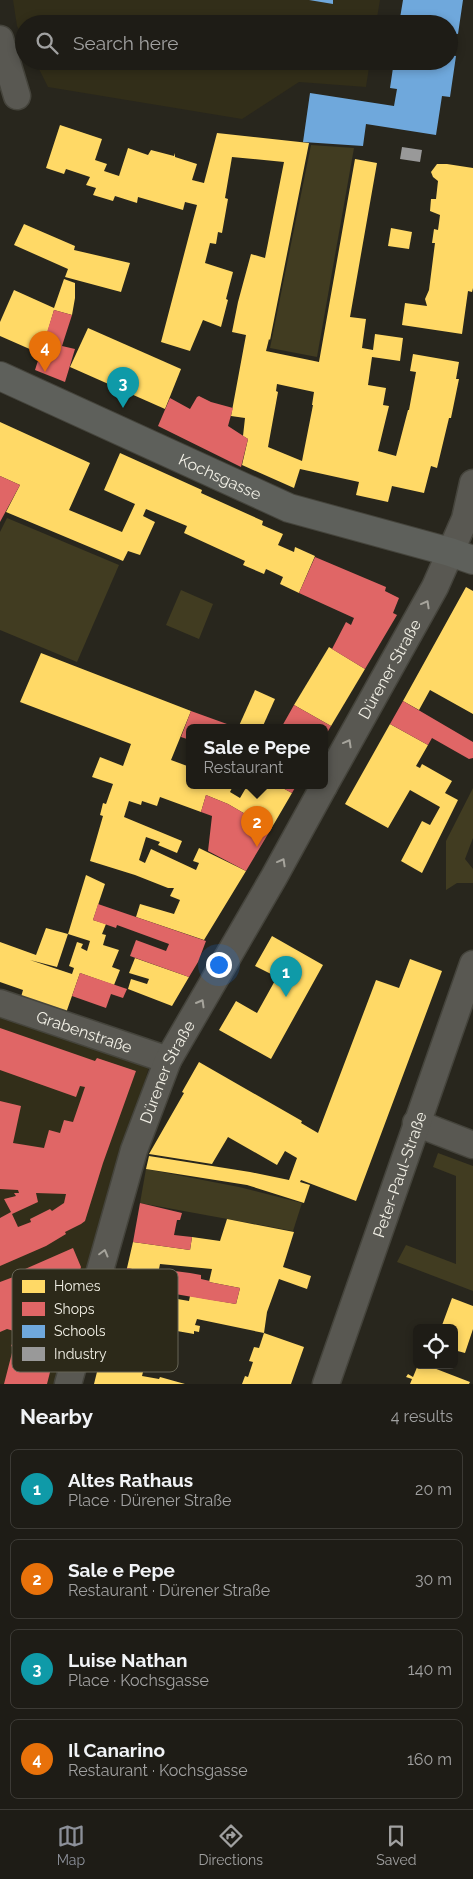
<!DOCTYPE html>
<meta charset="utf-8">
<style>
body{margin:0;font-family:Raleway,sans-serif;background:#26251f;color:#f1f3f6}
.controls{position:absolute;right:15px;bottom:15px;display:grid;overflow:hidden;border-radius:8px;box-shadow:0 2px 8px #0003}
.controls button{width:45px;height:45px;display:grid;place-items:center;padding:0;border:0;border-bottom:1px solid #3c3a35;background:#1e1c16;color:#f1f3f6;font:25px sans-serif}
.you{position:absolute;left:218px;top:964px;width:18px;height:18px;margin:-12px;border:4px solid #fff;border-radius:50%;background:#1a73e8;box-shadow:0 0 0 8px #1a73e833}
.badge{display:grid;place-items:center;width:32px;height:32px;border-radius:50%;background:#8c9099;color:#fff;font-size:16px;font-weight:700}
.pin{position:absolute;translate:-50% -41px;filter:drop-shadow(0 1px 2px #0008)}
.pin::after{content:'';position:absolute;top:26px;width:18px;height:15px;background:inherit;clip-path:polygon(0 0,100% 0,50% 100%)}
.popup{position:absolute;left:186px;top:724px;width:142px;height:65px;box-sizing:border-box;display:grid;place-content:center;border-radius:8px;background:#1e1c16;filter:drop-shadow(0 1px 4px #0005);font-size:16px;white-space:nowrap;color:#a1a1a1}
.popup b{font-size:19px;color:#f1f3f6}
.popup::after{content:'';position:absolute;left:50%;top:100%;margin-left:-10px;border:10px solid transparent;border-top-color:#1e1c16}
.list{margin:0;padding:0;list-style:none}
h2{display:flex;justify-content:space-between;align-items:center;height:65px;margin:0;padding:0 20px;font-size:21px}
h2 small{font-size:16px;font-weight:400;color:#a1a1a1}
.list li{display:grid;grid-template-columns:32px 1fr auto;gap:15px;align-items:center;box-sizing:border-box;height:80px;margin:0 10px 10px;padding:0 10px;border:1px solid #3c3a35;border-radius:8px}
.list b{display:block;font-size:19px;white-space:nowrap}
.list p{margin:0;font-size:16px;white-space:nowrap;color:#a1a1a1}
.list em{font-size:16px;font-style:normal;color:#a1a1a1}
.icon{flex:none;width:28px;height:28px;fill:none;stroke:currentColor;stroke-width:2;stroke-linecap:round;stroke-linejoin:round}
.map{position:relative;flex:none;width:473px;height:1384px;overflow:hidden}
.search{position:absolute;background:#1e1c16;box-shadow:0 2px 8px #0003;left:15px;right:15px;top:15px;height:55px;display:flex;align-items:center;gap:12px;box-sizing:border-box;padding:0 18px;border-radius:28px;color:#a1a1a1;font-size:19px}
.sheet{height:425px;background:#1e1c16}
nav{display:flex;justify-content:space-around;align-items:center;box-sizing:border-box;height:70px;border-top:1px solid #3c3a35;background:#1e1c16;font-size:14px;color:#a1a1a1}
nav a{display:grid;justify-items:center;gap:2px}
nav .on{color:#8c9099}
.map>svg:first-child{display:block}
.built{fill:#322e19}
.green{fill:#413c21}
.homes{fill:#ffd966;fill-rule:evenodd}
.shops{fill:#e06666;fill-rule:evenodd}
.schools{fill:#6fa8dc}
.industry{fill:#999}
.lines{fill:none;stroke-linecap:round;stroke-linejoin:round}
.street-casing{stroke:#45443c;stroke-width:29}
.secondary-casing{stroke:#45443c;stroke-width:30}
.street{stroke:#595852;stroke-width:26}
.secondary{stroke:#5e605b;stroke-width:28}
.oneway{stroke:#a6a49c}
.labels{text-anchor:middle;stroke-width:5;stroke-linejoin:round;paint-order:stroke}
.street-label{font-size:16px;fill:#f2f0e6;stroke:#2c2919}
.key{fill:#2c2919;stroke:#676556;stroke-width:1}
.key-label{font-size:14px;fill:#f2f0e6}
</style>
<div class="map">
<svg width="473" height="1384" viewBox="0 0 473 1384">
<rect width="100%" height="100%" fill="#28261d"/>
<g class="built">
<path d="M 13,0 L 380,0 L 376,24 L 24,24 L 24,38 L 17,26 Z"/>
<path d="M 35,61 L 370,61 L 366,87 L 299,82 L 242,119 L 48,87 Z"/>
<path d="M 0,1017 L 149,1067 L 56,1384 L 0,1384 Z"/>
</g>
<g class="green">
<path d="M 311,145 L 354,148 L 317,357 L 270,348 Z"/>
<path d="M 7,518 L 119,565 L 77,662 L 0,630 L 0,532 Z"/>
<path d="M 181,590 L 213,604 L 199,639 L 166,625 Z"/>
<path d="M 473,788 L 473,838 L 465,859 L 473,869 L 473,883 L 457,883 L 446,890 L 446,841 Z"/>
<path d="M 438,1153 L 473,1166 L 473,1291 L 397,1262 L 406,1245 L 456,1264 L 456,1176 L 433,1167 Z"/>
<path d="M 146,1169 L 239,1187 L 302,1203 L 293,1231 L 140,1203 Z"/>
</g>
<g class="homes">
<path d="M 60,125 L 102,139 L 95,160 L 107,164 L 104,171 L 119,176 L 128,148 L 148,155 L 151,150 L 174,156 L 175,153 L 175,157 L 197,164 L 192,180 L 204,183 L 217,133 L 309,143 L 270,340 L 269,339 L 266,351 L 319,362 L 355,159 L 377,163 L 350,317 L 366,319 L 362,348 L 373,350 L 375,334 L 403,338 L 400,361 L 372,357 L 368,385 L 386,388 L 383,405 L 389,406 L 378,451 L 396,456 L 408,410 L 409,410 L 416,372 L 410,371 L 413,354 L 459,362 L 456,379 L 459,379 L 451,418 L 449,418 L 437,468 L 431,466 L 424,493 L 392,486 L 388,502 L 356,495 L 359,482 L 300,469 L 294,488 L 242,465 L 248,439 L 243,436 L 245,418 L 231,416 L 246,335 L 232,332 L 238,302 L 251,254 L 265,258 L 284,162 L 232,157 L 225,198 L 228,199 L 222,233 L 218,232 L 216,244 L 210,243 L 205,263 L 233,272 L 226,299 L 228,300 L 221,327 L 203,320 L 190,351 L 161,342 L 197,205 L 185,202 L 183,210 L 138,197 L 137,203 L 115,196 L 113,201 L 93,195 L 96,188 L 86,185 L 90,177 L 66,169 L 64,174 L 46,168 ZM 277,384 L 314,392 L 312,405 L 313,405 L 302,461 L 268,447 L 278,392 L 276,391 Z"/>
<path d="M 437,164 L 447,164 L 473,168 L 473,288 L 472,292 L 468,291 L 462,334 L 402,325 L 405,303 L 427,306 L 425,299 L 429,290 L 435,243 L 432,243 L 434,229 L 438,230 L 440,215 L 430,211 L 431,199 L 436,199 L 438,181 L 433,177 L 431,172 Z"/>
<path d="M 24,224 L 75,246 L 74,250 L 130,263 L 121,292 L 65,277 L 68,269 L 14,245 Z"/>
<path d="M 391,228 L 412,232 L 409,249 L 388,246 Z"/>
<path d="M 64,279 L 75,283 L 75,298 L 72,315 L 54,310 L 41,354 L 0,336 L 0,322 L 14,290 L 54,308 Z"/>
<path d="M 88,328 L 181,369 L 165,409 L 70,367 Z"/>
<path d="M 0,422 L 90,463 L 69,510 L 122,532 L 135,504 L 104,490 L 120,453 L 202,490 L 201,493 L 263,521 L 262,525 L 283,534 L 278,545 L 294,552 L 295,547 L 315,556 L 299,593 L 280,584 L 283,577 L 266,569 L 264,574 L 243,565 L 245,561 L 184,533 L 187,526 L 146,509 L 143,516 L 155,522 L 140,555 L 128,551 L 123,561 L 6,512 L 20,485 L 0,476 Z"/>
<path d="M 466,587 L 473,591 L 473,714 L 430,690 L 419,710 L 403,701 Z"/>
<path d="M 329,647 L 365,669 L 331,726 L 294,705 Z"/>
<path d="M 41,653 L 191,711 L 171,760 L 190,767 L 190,786 L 228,786 L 232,788 L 230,792 L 240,798 L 247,786 L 279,786 L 292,793 L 271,829 L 228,804 L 206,795 L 201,812 L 160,797 L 157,806 L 142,801 L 141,805 L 129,801 L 124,817 L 182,841 L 177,853 L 158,845 L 160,842 L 146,837 L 139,860 L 145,863 L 151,849 L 196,870 L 199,863 L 193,861 L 199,848 L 246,871 L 204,940 L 136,917 L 140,904 L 174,914 L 180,900 L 170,896 L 174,888 L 168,888 L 135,875 L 90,861 L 103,816 L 100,815 L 103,803 L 106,804 L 113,784 L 92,777 L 100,757 L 123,766 L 131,744 L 20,702 Z"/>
<path d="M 255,690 L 275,699 L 262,728 L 238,728 Z"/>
<path d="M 390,724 L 428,745 L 416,766 L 420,768 L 422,764 L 452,781 L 445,793 L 458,800 L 422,873 L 401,861 L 422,821 L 430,825 L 440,807 L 410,790 L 388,828 L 345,804 Z"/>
<path d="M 86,875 L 105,884 L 93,920 L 106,924 L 102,934 L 106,935 L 103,945 L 119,950 L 112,967 L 120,970 L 114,985 L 80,973 L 66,1013 L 21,997 L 23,990 L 0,982 L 0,942 L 36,955 L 46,928 L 68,934 L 57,967 L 30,960 L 72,974 L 74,968 L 69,966 L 77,942 L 83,944 L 81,948 L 87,951 L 90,941 L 68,934 Z"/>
<path d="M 272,936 L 323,965 L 271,1059 L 219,1030 L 236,1001 L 257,1013 L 277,977 L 255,966 Z"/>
<path d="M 135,958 L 189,977 L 172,1006 L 128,989 L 131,979 L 147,984 L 149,979 L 129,973 Z"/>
<path d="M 410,959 L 442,971 L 356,1201 L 301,1180 L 300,1182 L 310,1185 L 304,1203 L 247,1185 L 146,1169 L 149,1156 L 250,1172 L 289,1180 L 297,1158 L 285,1151 L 277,1165 L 228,1137 L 212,1164 L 149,1154 L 184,1093 L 182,1092 L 199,1062 L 302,1121 L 301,1123 L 318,1133 L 376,980 L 399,988 Z"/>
<path d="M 227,1219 L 294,1232 L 283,1267 L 311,1276 L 307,1289 L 279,1279 L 267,1312 L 264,1333 L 197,1319 L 195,1325 L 200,1326 L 199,1332 L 194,1331 L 194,1334 L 177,1331 L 172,1322 L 164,1320 L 152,1371 L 144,1368 L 142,1376 L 159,1379 L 160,1377 L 185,1384 L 94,1384 L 114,1303 L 119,1304 L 123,1285 L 155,1290 L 154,1295 L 189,1301 L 190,1296 L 236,1304 L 240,1288 L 209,1282 L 212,1269 L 160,1264 L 158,1274 L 127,1268 L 133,1242 L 190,1250 L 192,1237 L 220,1241 Z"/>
<path d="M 452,1298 L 473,1306 L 473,1329 L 465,1353 L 454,1350 L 454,1328 L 441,1328 Z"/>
<path d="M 264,1333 L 304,1347 L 291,1384 L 242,1384 L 245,1376 L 248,1377 L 253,1362 L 249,1361 L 254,1347 L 259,1348 Z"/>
<path d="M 418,1365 L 426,1365 L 470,1382 L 469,1384 L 410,1384 L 412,1379 L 406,1377 L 408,1374 L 413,1377 Z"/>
</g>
<g class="shops">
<path d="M 54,310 L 72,315 L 62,346 L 75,349 L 65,382 L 35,370 Z"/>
<path d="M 199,396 L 211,402 L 233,408 L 228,426 L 248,439 L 241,467 L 158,426 L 170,398 L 190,409 L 197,397 Z"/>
<path d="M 0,476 L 20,485 L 0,522 Z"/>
<path d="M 315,557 L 386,587 L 385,591 L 399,598 L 393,613 L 397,615 L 365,669 L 332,649 L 346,622 L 351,625 L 354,618 L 299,593 Z"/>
<path d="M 403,701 L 473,742 L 473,758 L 469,759 L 432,738 L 428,745 L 390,724 Z"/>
<path d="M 294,705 L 331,726 L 324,738 L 324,728 L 281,728 Z"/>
<path d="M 191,711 L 238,728 L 190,728 L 190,740 L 181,737 Z"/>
<path d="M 279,786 L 296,786 L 292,793 Z"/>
<path d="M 206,795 L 228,804 L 271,829 L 246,871 L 208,851 L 212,816 L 201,812 Z"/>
<path d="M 98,904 L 206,941 L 198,962 L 189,977 L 130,956 L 136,940 L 166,951 L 169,944 L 117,925 L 116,928 L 93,920 Z"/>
<path d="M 80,973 L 127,989 L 123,998 L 111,994 L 106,1008 L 72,996 Z"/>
<path d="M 0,1028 L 95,1061 L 97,1058 L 136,1071 L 103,1163 L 85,1221 L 81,1224 L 65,1232 L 66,1234 L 46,1246 L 0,1266 L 0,1218 L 11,1212 L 4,1199 L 16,1196 L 14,1193 L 19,1193 L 18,1190 L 0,1189 L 0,1101 L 21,1106 L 13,1143 L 44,1148 L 49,1130 L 60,1133 L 64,1120 L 73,1122 L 85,1087 L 80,1086 L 76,1097 L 0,1070 ZM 36,1193 L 66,1194 L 64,1203 L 52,1211 L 50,1209 L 30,1219 L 31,1222 L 18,1227 L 12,1214 L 38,1202 Z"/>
<path d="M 140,1203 L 182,1213 L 180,1220 L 177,1220 L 174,1235 L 192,1237 L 190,1250 L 133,1242 Z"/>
<path d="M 73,1248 L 81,1267 L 78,1277 L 75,1277 L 63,1333 L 60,1333 L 47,1384 L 4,1384 L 13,1349 L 11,1345 L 15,1343 L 13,1339 L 17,1337 L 14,1331 L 7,1329 L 0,1332 L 0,1282 L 16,1276 L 16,1273 Z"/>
<path d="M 127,1268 L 158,1274 L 159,1269 L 190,1273 L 201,1275 L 201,1279 L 210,1281 L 209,1282 L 240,1288 L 236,1304 L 210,1300 L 123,1285 Z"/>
</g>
<g class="schools">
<path d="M 309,0 L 333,0 L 333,4 Z"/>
<path d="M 403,0 L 463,0 L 458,34 L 451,33 L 449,38 L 449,24 L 399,24 Z"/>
<path d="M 449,55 L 456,56 L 450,97 L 442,96 L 436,135 L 366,124 L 363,146 L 303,142 L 310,93 L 394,106 L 397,89 L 390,88 L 394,61 L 449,61 Z"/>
</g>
<path class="industry" d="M 402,147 L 422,150 L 420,162 L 400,159 Z"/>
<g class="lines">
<defs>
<g id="street">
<path d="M 0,39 L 17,96"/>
<path id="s1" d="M 324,786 L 435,587 L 465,519 L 473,483"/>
<path id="s2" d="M 0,1003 L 168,1060"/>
<path d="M 416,1123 L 473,1145"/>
<path id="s3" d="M 68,1384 L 134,1150 L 168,1060 L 274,877 L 324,786"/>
<path id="s4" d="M 326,1384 L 473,964"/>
</g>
<g id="secondary">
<path id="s5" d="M 0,376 L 289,508 L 450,552 L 473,560"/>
</g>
</defs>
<use href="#street" class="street-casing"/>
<use href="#secondary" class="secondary-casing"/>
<use href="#street" class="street"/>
<use href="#secondary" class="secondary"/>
</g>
<defs><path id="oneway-chevron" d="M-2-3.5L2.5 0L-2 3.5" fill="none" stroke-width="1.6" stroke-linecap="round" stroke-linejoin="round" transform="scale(1.25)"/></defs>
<g class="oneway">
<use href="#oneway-chevron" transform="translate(426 604) rotate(-61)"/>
<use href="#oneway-chevron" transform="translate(348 743) rotate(-61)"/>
<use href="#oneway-chevron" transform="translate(282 862) rotate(-61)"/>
<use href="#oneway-chevron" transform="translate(201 1003) rotate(-60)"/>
<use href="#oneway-chevron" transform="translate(104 1253) rotate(-75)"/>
</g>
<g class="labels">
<g class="street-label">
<text dy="6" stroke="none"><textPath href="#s5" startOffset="242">Kochsgasse</textPath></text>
<text dy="6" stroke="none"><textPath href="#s1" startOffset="134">Dürener Straße</textPath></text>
<text dy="6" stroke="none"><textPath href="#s2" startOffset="89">Grabenstraße</textPath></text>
<text dy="6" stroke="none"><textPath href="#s3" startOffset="328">Dürener Straße</textPath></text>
<text dy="6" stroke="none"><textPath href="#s4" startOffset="222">Peter-Paul-Straße</textPath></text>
</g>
</g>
<rect x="12" y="1269" width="166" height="103" rx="8" class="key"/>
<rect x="22" y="1280" width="23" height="13" fill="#ffd966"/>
<rect x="22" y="1302" width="23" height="14" fill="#e06666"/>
<rect x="22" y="1325" width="23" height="13" fill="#6fa8dc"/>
<rect x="22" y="1347" width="23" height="14" fill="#999"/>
<g class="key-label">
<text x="54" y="1291">Homes</text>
<text x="54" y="1314">Shops</text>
<text x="54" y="1336">Schools</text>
<text x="54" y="1359">Industry</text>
</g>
</svg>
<div class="controls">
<button><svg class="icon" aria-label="locate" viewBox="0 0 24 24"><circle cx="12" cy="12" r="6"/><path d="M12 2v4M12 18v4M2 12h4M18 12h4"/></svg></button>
</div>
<div class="you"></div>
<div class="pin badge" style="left:286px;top:997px;background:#0f9aa8">1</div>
<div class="pin badge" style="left:257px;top:847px;background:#e8710a">2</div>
<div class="popup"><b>Sale e Pepe</b>Restaurant</div>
<div class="pin badge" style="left:123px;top:408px;background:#0f9aa8">3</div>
<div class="pin badge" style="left:45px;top:372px;background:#e8710a">4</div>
<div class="search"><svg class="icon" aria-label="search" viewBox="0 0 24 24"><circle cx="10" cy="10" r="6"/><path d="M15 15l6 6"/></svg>Search here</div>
</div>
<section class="sheet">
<h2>Nearby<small>4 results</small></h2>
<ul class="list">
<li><span class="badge" style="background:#0f9aa8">1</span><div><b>Altes Rathaus</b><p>Place · Dürener Straße</p></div><em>20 m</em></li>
<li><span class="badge" style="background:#e8710a">2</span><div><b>Sale e Pepe</b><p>Restaurant · Dürener Straße</p></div><em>30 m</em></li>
<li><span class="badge" style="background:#0f9aa8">3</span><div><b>Luise Nathan</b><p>Place · Kochsgasse</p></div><em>140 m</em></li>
<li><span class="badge" style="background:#e8710a">4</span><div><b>Il Canarino</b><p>Restaurant · Kochsgasse</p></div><em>160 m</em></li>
</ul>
</section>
<nav>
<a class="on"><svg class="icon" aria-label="map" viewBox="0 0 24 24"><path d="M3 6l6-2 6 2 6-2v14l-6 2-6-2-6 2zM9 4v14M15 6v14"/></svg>Map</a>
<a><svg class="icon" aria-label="directions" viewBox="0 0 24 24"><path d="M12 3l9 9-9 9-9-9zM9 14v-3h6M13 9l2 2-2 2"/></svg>Directions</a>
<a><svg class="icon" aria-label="saved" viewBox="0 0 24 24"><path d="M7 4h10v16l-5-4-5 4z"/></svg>Saved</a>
</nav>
